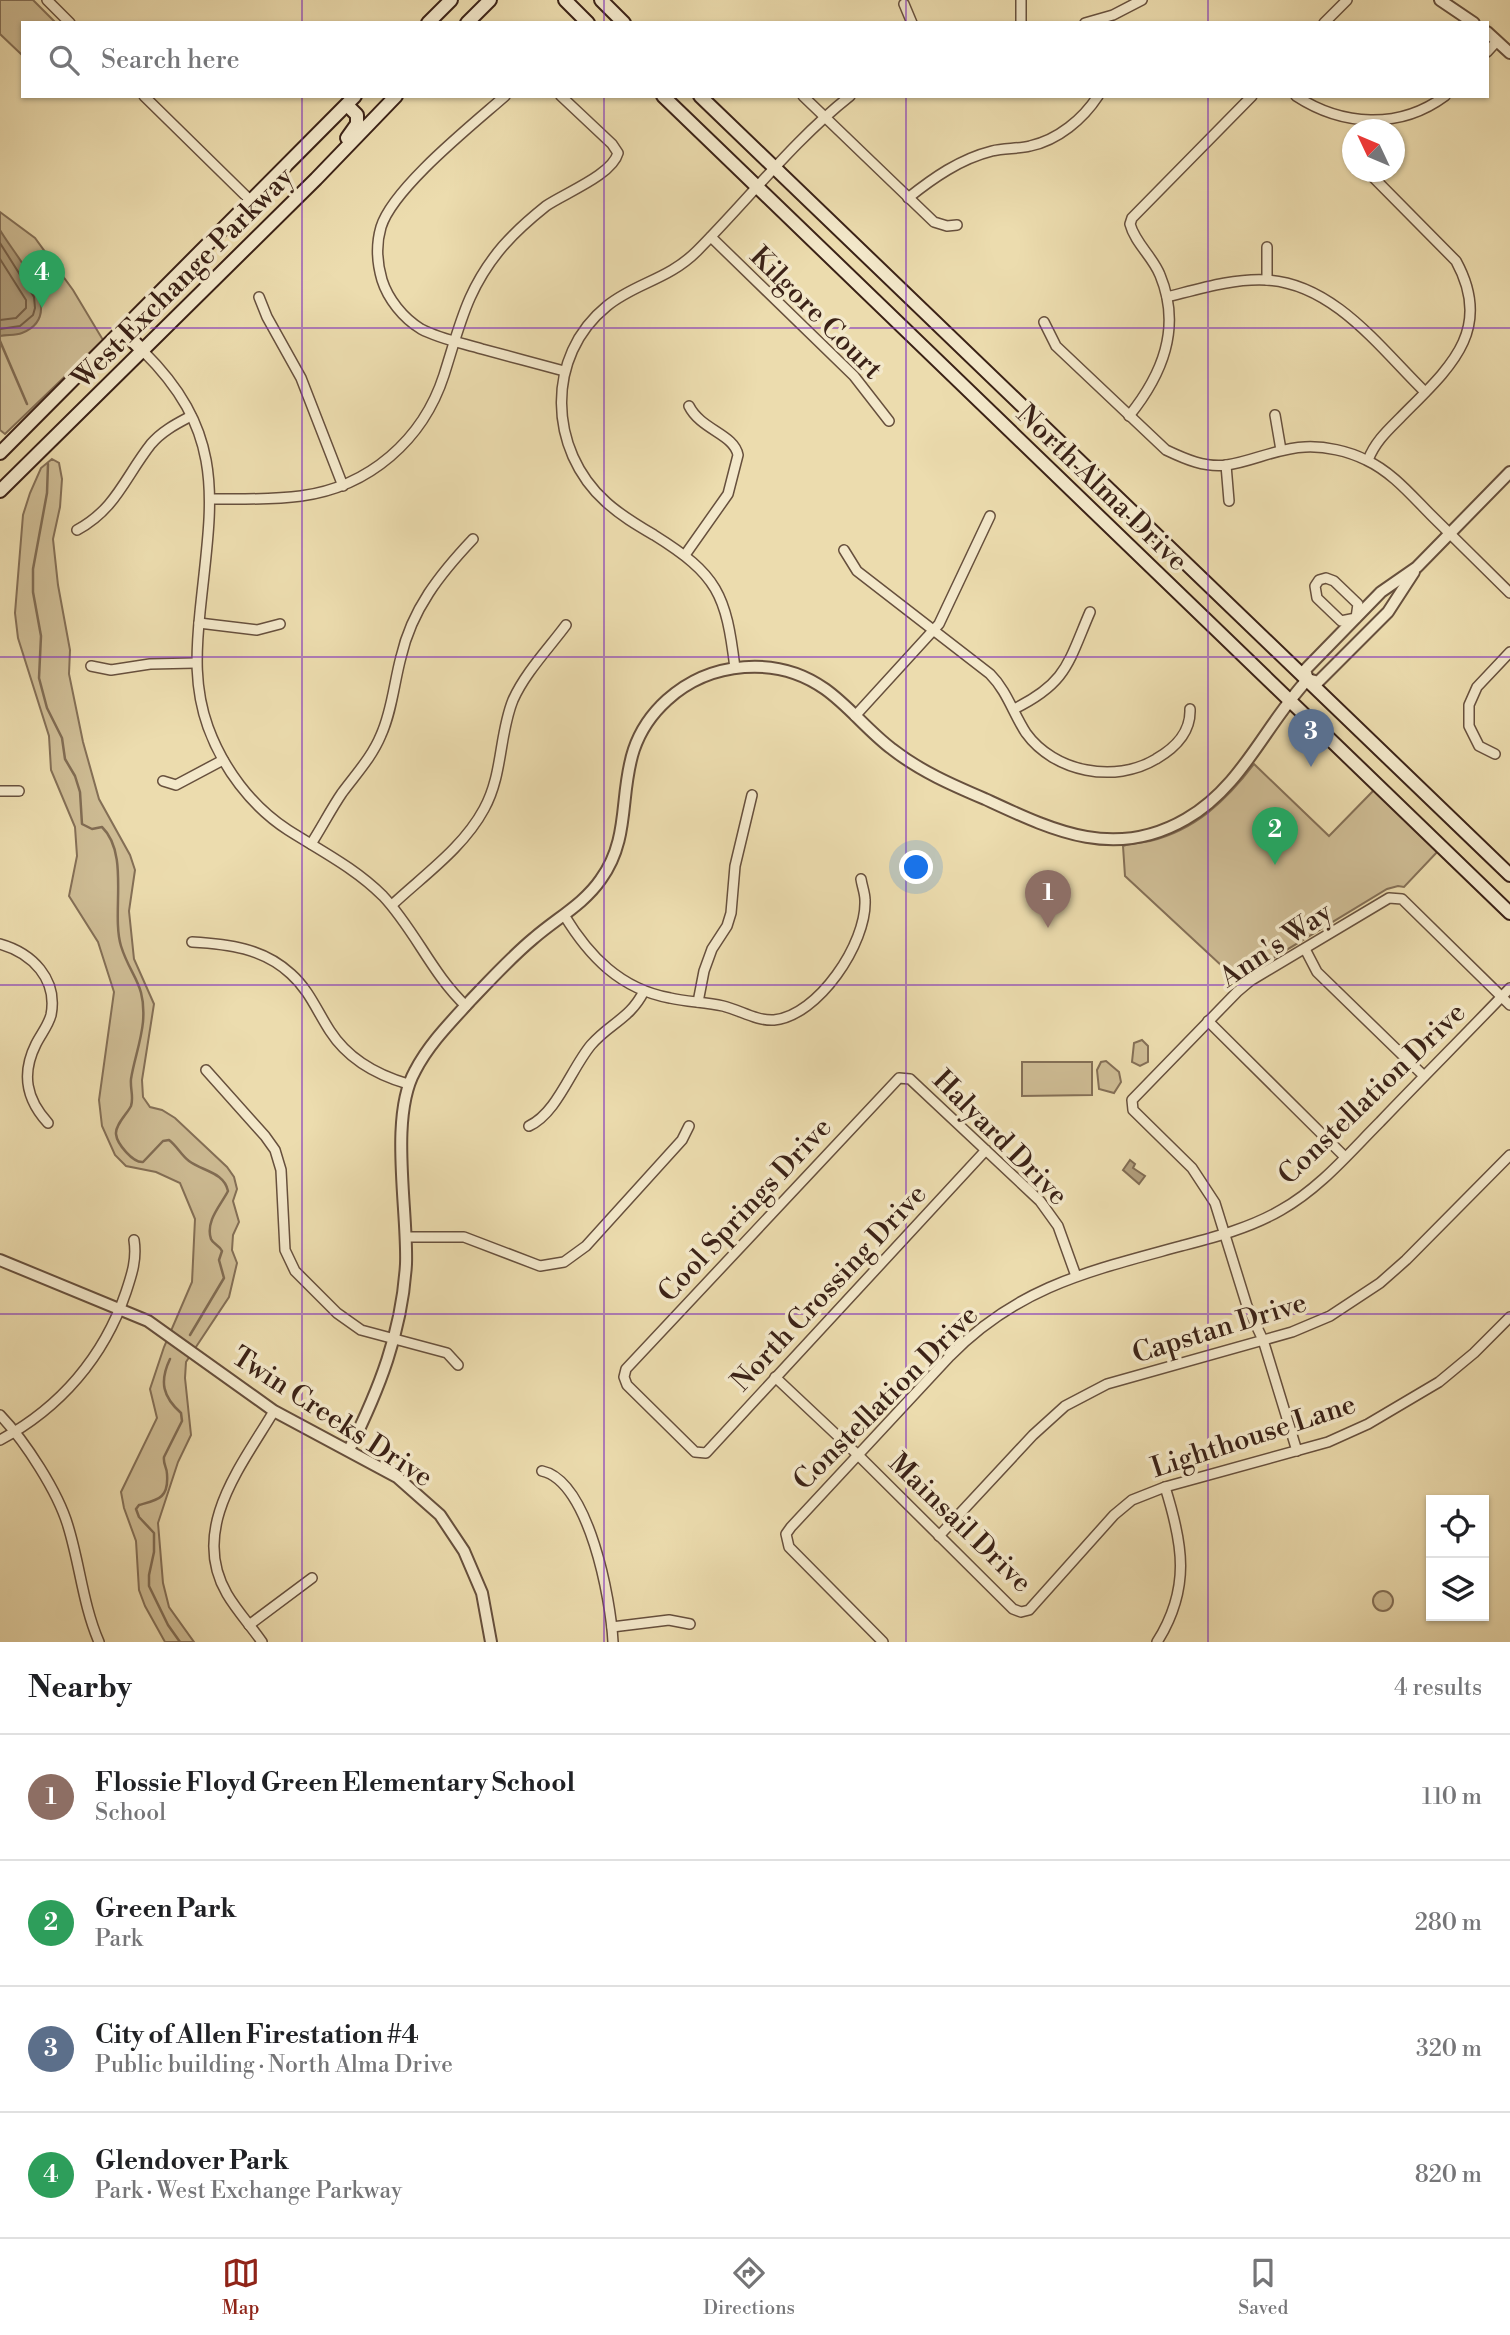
<!DOCTYPE html>
<meta charset="utf-8">
<style>
body{margin:0;font-family:"Libre Bodoni",serif;background:#f6f6f6;color:#202124}
.controls{position:absolute;right:21px;bottom:21px;display:grid;overflow:hidden;border-radius:0px;box-shadow:0 2px 5px #0004}
.controls button{width:63px;height:63px;display:grid;place-items:center;padding:0;border:0;border-bottom:2px solid #e0e0e0;background:#fff;color:#202124;font:35px sans-serif}
.compass{position:absolute;left:1342px;top:119px;width:63px;height:63px;border-radius:50%;background:#fff;box-shadow:0 2px 5px #0004;rotate:314deg}
.you{position:absolute;left:917px;top:868px;width:24px;height:24px;margin:-18px;border:5px solid #fff;border-radius:50%;background:#1a73e8;box-shadow:0 0 0 10px #1a73e833}
.badge{display:grid;place-items:center;width:46px;height:46px;border-radius:50%;background:#8f2418;color:#fff;font-size:23px;font-weight:700}
.pin{position:absolute;translate:-50% -58px;filter:drop-shadow(0 2px 4px #0008)}
.pin::after{content:'';position:absolute;top:37px;width:24px;height:21px;background:inherit;clip-path:polygon(0 0,100% 0,50% 100%)}
.list{margin:0;padding:0;list-style:none}
h2{display:flex;justify-content:space-between;align-items:center;height:91px;margin:0;padding:0 28px;font-size:30px}
h2 small{font-size:23px;font-weight:400;color:#757577}
.list li{display:grid;grid-template-columns:46px 1fr auto;gap:21px;align-items:center;box-sizing:border-box;height:126px;padding:0 28px;border-top:2px solid #e0e0e0}
.list b{display:block;font-size:26px;white-space:nowrap}
.list p{margin:0;font-size:23px;white-space:nowrap;color:#757577}
.list em{font-size:23px;font-style:normal;color:#757577}
.icon{flex:none;width:38px;height:38px;fill:none;stroke:currentColor;stroke-width:2;stroke-linecap:round;stroke-linejoin:round}
.map{position:relative;flex:none;width:1510px;height:1642px;overflow:hidden}
.search{position:absolute;background:#fff;box-shadow:0 2px 5px #0004;left:21px;right:21px;top:21px;height:77px;display:flex;align-items:center;gap:18px;box-sizing:border-box;padding:0 24px;border-radius:0px;color:#757577;font-size:26px}
.sheet{height:595px;background:#fff}
nav{display:flex;justify-content:space-around;align-items:center;box-sizing:border-box;height:98px;border-top:2px solid #e0e0e0;background:#fff;font-size:19px;color:#757577}
nav a{display:grid;justify-items:center;gap:4px}
nav .on{color:#8f2418}
.map>svg:first-child{display:block}
.green{fill:#cebc94;stroke:#846f56;stroke-width:2}
.water{fill:#b09d7b;stroke:#816c53;stroke-width:2}
.lines{fill:none;stroke-linecap:round;stroke-linejoin:round}
.shore{stroke:#766049;stroke-width:2}
.stream{stroke:#816c53;stroke-width:2.5}
.minor-casing{stroke:#67503d;stroke-width:12}
.tertiary-casing{stroke:#67503d;stroke-width:14}
.secondary-casing{stroke:#3b2217;stroke-width:16}
.minor{stroke:#f3e8ca;stroke-width:9}
.tertiary{stroke:#f3e8ca;stroke-width:10}
.secondary{stroke:#f3e8ca;stroke-width:12}
.grid{fill:none;stroke:#7b2cbf;stroke-width:2;stroke-opacity:0.55}
.labels{text-anchor:middle;stroke-width:7;stroke-linejoin:round;paint-order:stroke}
.street-label{font-size:28px;fill:#3b2217;stroke:#f3e8ca}
</style>
<div class="map">
<svg width="1510" height="1642" viewBox="0 0 1510 1642">
<rect width="100%" height="100%" fill="#ecdcae"/>
<filter id="stains"><feTurbulence type="fractalNoise" baseFrequency=".00286" numOctaves="4"/><feColorMatrix values="0 0 0 0 .2 0 0 0 0 .09 0 0 0 0 .02 0 0 0 .5 -.17"/></filter>
<radialGradient id="worn" r=".72"><stop offset=".6" stop-color="#630" stop-opacity="0"/><stop offset="1" stop-color="#630" stop-opacity=".3"/></radialGradient>
<g class="green">
<path d="M 0,0 L 33,0 L 56,23 L 23,23 L 23,56 L 0,34 Z"/>
<path d="M 0,212 L 35,238 L 73,290 L 103,340 L 5,434 L 0,430 Z"/>
<path d="M 52,459 L 59,463 L 62,479 L 60,507 L 53,539 L 58,585 L 70,650 L 69,674 L 83,742 L 99,799 L 130,855 L 135,870 L 129,911 L 134,959 L 154,1004 L 142,1080 L 143,1097 L 150,1107 L 162,1110 L 175,1118 L 227,1167 L 234,1177 L 237,1189 L 233,1201 L 239,1222 L 233,1235 L 232,1250 L 237,1263 L 229,1297 L 186,1362 L 185,1378 L 191,1435 L 178,1462 L 158,1523 L 163,1583 L 169,1607 L 194,1642 L 165,1642 L 145,1606 L 139,1590 L 136,1541 L 124,1508 L 121,1492 L 157,1418 L 150,1389 L 164,1347 L 192,1282 L 195,1219 L 180,1183 L 156,1172 L 126,1166 L 115,1155 L 102,1126 L 99,1100 L 114,992 L 98,942 L 69,896 L 77,856 L 75,827 L 51,770 L 49,736 L 18,638 L 15,613 L 23,515 L 30,493 L 41,468 Z"/>
<path d="M 1254,764 L 1329,836 L 1375,789 L 1439,850 L 1404,887 L 1398,886 L 1387,889 L 1237,980 L 1125,876 L 1123,846 C 1132,843 1141,843 1150,841 C 1195,830 1227,800 1254,764 Z"/>
<path d="M 1142,1040 L 1148,1046 L 1148,1062 L 1140,1066 L 1132,1062 L 1134,1043 Z"/>
<path d="M 1106,1061 L 1119,1072 L 1121,1082 L 1114,1093 L 1099,1089 L 1097,1070 L 1101,1062 Z"/>
<path d="M 1022,1062 L 1092,1062 L 1092,1095 L 1022,1096 Z"/>
<circle cx="1383" cy="1601" r="10"/>
</g>
<g class="water">
<path d="M 0,230 C 14,255 70,314 22,333 C 15,336 7,334 0,336 Z"/>
<path d="M 1130,1160 L 1135,1164 L 1133,1168 L 1145,1176 L 1139,1184 L 1123,1170 Z"/>
</g>
<g class="lines">
<g class="shore">
<path d="M 0,243 L 34,297 L 35,308 L 33,315 L 20,326 L 0,329"/>
<path d="M 0,259 L 26,300 L 26,308 L 16,318 L 0,320"/>
</g>
<g class="stream">
<path d="M 0,341 L 27,404"/>
<path d="M 48,464 L 47,493 L 33,569 L 33,592 L 41,636 L 39,678 L 47,708 L 62,738 L 65,759 L 75,776 L 80,792 L 82,824 L 92,829 L 102,827 C 130,854 111,913 121,946 C 131,978 146,983 143,1022 C 141,1042 134,1060 131,1079 C 130,1089 134,1097 131,1106 C 127,1114 115,1125 116,1134 C 117,1144 133,1163 143,1162 L 163,1141 L 169,1140 C 177,1146 181,1155 189,1161 C 202,1171 224,1172 228,1191 C 221,1205 205,1221 211,1239 C 213,1244 219,1245 222,1251 L 219,1260 L 224,1278 L 190,1335"/>
<path d="M 170,1359 C 159,1382 163,1397 181,1413 L 182,1421 L 164,1457 C 163,1465 167,1467 167,1474 C 169,1499 157,1500 139,1505 L 136,1509 L 139,1517 L 154,1533 L 154,1552 L 149,1575 L 149,1586 L 168,1625 L 180,1642"/>
</g>
<defs>
<g id="minor">
<path d="M 47,0 L 70,23"/>
<path d="M 1021,0 L 1021,23"/>
<path d="M 904,4 L 912,23"/>
<path d="M 1085,23 L 1113,15 L 1142,0"/>
<path d="M 1324,23 L 1347,0"/>
<path d="M 1487,52 L 1497,41"/>
<path d="M 144,96 L 251,201"/>
<path d="M 505,96 C 472,125 393,188 381,227 C 376,244 377,263 382,280 C 388,299 403,318 421,329 C 440,339 462,343 482,349 C 509,356 537,364 564,371"/>
<path d="M 803,96 L 934,222 L 947,226 L 957,225"/>
<path d="M 1296,96 C 1342,126 1399,130 1445,96"/>
<path d="M 908,198 C 933,178 960,159 992,151 C 1004,148 1018,149 1030,146 C 1058,140 1083,119 1098,96"/>
<path d="M 711,237 L 854,376 L 889,421"/>
<path d="M 1267,280 L 1267,247"/>
<path d="M 259,297 L 267,317 L 301,378 L 343,486"/>
<path d="M 1167,297 C 1199,289 1234,278 1267,280 C 1334,284 1380,348 1425,392"/>
<path d="M 1044,322 L 1056,346 L 1166,450 C 1185,459 1205,468 1227,465 C 1253,461 1278,448 1305,447 C 1325,446 1348,451 1366,460 C 1392,472 1411,495 1431,515 C 1457,541 1484,567 1510,593"/>
<path d="M 143,351 C 229,436 211,503 200,612 C 196,652 194,688 208,727 C 223,768 251,806 288,830 C 321,851 355,868 383,896 C 415,930 432,974 466,1006"/>
<path d="M 1275,415 L 1281,450"/>
<path d="M 1129,416 C 1162,375 1182,328 1160,275 C 1153,257 1135,243 1130,224 L 1132,218 L 1252,96"/>
<path d="M 1368,460 C 1375,442 1387,431 1400,418 C 1447,370 1495,332 1456,261 L 1368,172"/>
<path d="M 1226,465 L 1229,501"/>
<path d="M 211,499 C 241,499 272,500 301,496 C 369,487 423,440 444,375 C 460,325 467,288 503,246 C 516,231 531,218 546,206 C 565,193 612,175 618,153 L 612,144 L 561,96"/>
<path d="M 77,530 C 116,509 125,477 151,444 C 162,431 176,424 191,416"/>
<path d="M 844,550 L 857,571 L 990,674 C 1007,691 1013,713 1026,733 C 1054,772 1115,784 1156,759 C 1175,748 1191,733 1190,709"/>
<path d="M 685,555 L 728,494 L 738,455 C 734,434 701,430 689,406"/>
<path d="M 1326,578 L 1334,581 L 1358,604 L 1356,618 L 1341,621 L 1317,598 L 1315,586 L 1319,580 Z"/>
<path d="M 199,623 L 257,630 L 280,624"/>
<path d="M 91,666 L 111,670 L 150,664 L 195,663"/>
<path d="M 735,668 C 726,594 718,575 654,535 C 637,525 620,515 606,502 C 548,450 545,356 607,306 C 635,283 668,280 697,251 C 748,200 793,141 850,96"/>
<path d="M 1014,709 C 1067,683 1068,663 1090,612"/>
<path d="M 855,716 L 939,624 L 990,516"/>
<path d="M 1495,754 L 1479,746 L 1469,726 L 1469,705 L 1477,687 L 1510,652"/>
<path d="M 163,781 L 176,785 L 223,760"/>
<path d="M 0,791 L 19,791"/>
<path d="M 311,844 C 322,827 331,809 342,793 C 356,774 372,757 381,735 C 392,711 394,683 401,657 C 412,609 440,574 473,539"/>
<path d="M 392,905 C 424,875 463,848 484,809 C 503,775 499,734 513,700 C 525,673 549,648 566,625"/>
<path d="M 564,915 C 589,956 620,989 670,998 C 687,1002 705,1002 723,1006 C 740,1010 756,1021 774,1020 C 818,1016 867,943 865,900 C 865,893 862,886 861,879"/>
<path d="M 192,942 C 228,944 263,948 291,974 C 309,990 317,1011 330,1031 C 348,1059 377,1075 408,1084"/>
<path d="M 0,944 C 32,953 58,979 51,1015 C 48,1026 41,1034 36,1044 C 21,1074 26,1099 48,1123"/>
<path d="M 1305,949 L 1317,972 L 1424,1076"/>
<path d="M 698,1002 L 704,971 L 712,949 L 727,926 L 731,913 L 735,866 L 752,795"/>
<path d="M 1208,1021 L 1345,1157"/>
<path d="M 206,1070 L 265,1136 L 275,1150 L 281,1170 L 285,1250 L 295,1271 L 337,1313 L 361,1330 L 447,1353 L 458,1365"/>
<path d="M 529,1126 C 557,1113 571,1069 591,1045 C 610,1023 630,1019 644,991"/>
<path d="M 986,1150 L 706,1453 L 695,1452 L 627,1385 L 624,1377 L 626,1369 L 899,1078 L 910,1079 L 1040,1201 L 1058,1226 L 1076,1276"/>
<path d="M 406,1237 L 464,1237 L 540,1266 L 564,1262 L 586,1246 L 682,1140 L 689,1126"/>
<path d="M 775,1377 L 858,1455 L 1013,1609 L 1021,1612 L 1029,1610 L 1114,1515 L 1132,1500 L 1165,1487 L 1328,1442 L 1368,1424 L 1439,1382 L 1474,1353 L 1510,1317"/>
<path d="M 0,1415 C 25,1441 58,1492 68,1526 C 80,1565 83,1605 99,1642"/>
<path d="M 0,1440 C 60,1408 104,1357 126,1292 C 132,1274 137,1259 134,1240"/>
<path d="M 1297,1451 L 1263,1340 L 1247,1306 L 1215,1203 L 1192,1168 L 1133,1110 L 1132,1100 L 1237,992 L 1250,981 L 1389,898 L 1402,899 L 1510,1005"/>
<path d="M 542,1471 C 589,1481 611,1600 613,1642"/>
<path d="M 939,1536 L 1033,1435 L 1065,1406 L 1107,1384 L 1292,1332 L 1330,1316 L 1380,1283 L 1406,1260 L 1510,1155"/>
<path d="M 249,1625 L 312,1578"/>
<path d="M 612,1627 L 669,1620 L 690,1624"/>
<path d="M 262,1642 C 251,1626 237,1611 227,1594 C 189,1529 242,1465 274,1411"/>
<path d="M 883,1642 L 789,1547 L 786,1534 L 791,1527 L 950,1356 C 1019,1286 1090,1271 1181,1246 C 1215,1237 1250,1228 1281,1210 C 1320,1188 1349,1153 1380,1122 C 1423,1077 1467,1033 1510,988"/>
<path d="M 1157,1642 C 1191,1588 1183,1544 1165,1487"/>
</g>
<g id="tertiary">
<path d="M 1440,0 L 1474,23"/>
<path d="M 1487,32 L 1510,53"/>
<path d="M 1308,679 L 1305,670 L 1381,592 L 1417,567 L 1510,472"/>
<path d="M 1308,679 L 1318,682 L 1388,612 L 1414,572"/>
<path d="M 0,1260 L 148,1321 L 274,1411 L 397,1477 L 440,1515 L 464,1551 L 482,1593 L 491,1642"/>
<path d="M 349,1450 C 379,1390 402,1332 406,1264 C 408,1211 389,1117 415,1071 C 429,1044 450,1023 470,1001 C 491,979 511,957 534,938 C 557,918 584,904 601,879 C 642,823 604,757 667,700 C 710,661 777,655 825,689 C 849,706 868,731 892,749 C 920,771 952,785 985,799 C 1052,830 1114,861 1186,819 C 1242,787 1265,725 1308,679"/>
</g>
<g id="secondary">
<path d="M 565,0 L 588,23"/>
<path d="M 601,0 L 624,23"/>
<path d="M 428,23 L 451,0"/>
<path d="M 467,23 L 490,0"/>
<path d="M 663,96 L 1510,913"/>
<path d="M 700,96 L 1510,875"/>
<path d="M 347,105 L 357,115 L 357,124 L 347,138"/>
<path d="M 122,330 L 143,351"/>
<path d="M 0,453 L 355,96"/>
<path d="M 0,491 L 316,179 L 396,96"/>
</g>
</defs>
<use href="#minor" class="minor-casing"/>
<use href="#tertiary" class="tertiary-casing"/>
<use href="#secondary" class="secondary-casing"/>
<use href="#minor" class="minor"/>
<use href="#tertiary" class="tertiary"/>
<use href="#secondary" class="secondary"/>
</g>
<path class="grid" d="M 302,0 L 302,23M 604,0 L 604,23M 906,0 L 906,23M 1208,0 L 1208,23M 302,96 L 302,1642M 604,96 L 604,1642M 906,96 L 906,1642M 1208,96 L 1208,1642M 0,328 L 1510,328M 0,657 L 1510,657M 0,985 L 1510,985M 0,1314 L 1510,1314"/>
<g class="labels">
<g class="street-label">
<text transform="translate(182 277) rotate(-45)" y="10">West Exchange Parkway</text>
<text transform="translate(817 312) rotate(45)" y="10">Kilgore Court</text>
<text transform="translate(1103 487) rotate(44)" y="10">North Alma Drive</text>
<text transform="translate(1275 944) rotate(-34)" y="10">Ann's Way</text>
<text transform="translate(1371 1093) rotate(-44)" y="10">Constellation Drive</text>
<text transform="translate(1001 1137) rotate(45)" y="10">Halyard Drive</text>
<text transform="translate(744 1209) rotate(-47)" y="10">Cool Springs Drive</text>
<text transform="translate(828 1287) rotate(-47)" y="10">North Crossing Drive</text>
<text transform="translate(1219 1327) rotate(-17)" y="10">Capstan Drive</text>
<text transform="translate(885 1397) rotate(-45)" y="10">Constellation Drive</text>
<text transform="translate(333 1416) rotate(33)" y="10">Twin Creeks Drive</text>
<text transform="translate(1253 1435) rotate(-18)" y="10">Lighthouse Lane</text>
<text transform="translate(961 1522) rotate(44)" y="10">Mainsail Drive</text>
</g>
</g>
<rect width="100%" height="100%" filter="url(#stains)"/>
<rect width="100%" height="100%" fill="url(#worn)"/>
</svg>
<div class="controls">
<button><svg class="icon" aria-label="locate" viewBox="0 0 24 24"><circle cx="12" cy="12" r="6"/><path d="M12 2v4M12 18v4M2 12h4M18 12h4"/></svg></button>
<button><svg class="icon" aria-label="layers" viewBox="0 0 24 24"><path d="M12 4l9 5-9 5-9-5zM3 14l9 5 9-5"/></svg></button>
</div>
<svg class="compass" viewBox="-18 -18 36 36"><path d="M0-13l5 13h-10z" fill="#e53935"/><path d="M0 13l5-13h-10z" fill="#757577"/></svg>
<div class="you"></div>
<div class="pin badge" style="left:1048px;top:928px;background:#8d6e63">1</div>
<div class="pin badge" style="left:1275px;top:865px;background:#2e9e5b">2</div>
<div class="pin badge" style="left:1311px;top:767px;background:#5c6f8a">3</div>
<div class="pin badge" style="left:42px;top:308px;background:#2e9e5b">4</div>
<div class="search"><svg class="icon" aria-label="search" viewBox="0 0 24 24"><circle cx="10" cy="10" r="6"/><path d="M15 15l6 6"/></svg>Search here</div>
</div>
<section class="sheet">
<h2>Nearby<small>4 results</small></h2>
<ul class="list">
<li><span class="badge" style="background:#8d6e63">1</span><div><b>Flossie Floyd Green Elementary School</b><p>School</p></div><em>110 m</em></li>
<li><span class="badge" style="background:#2e9e5b">2</span><div><b>Green Park</b><p>Park</p></div><em>280 m</em></li>
<li><span class="badge" style="background:#5c6f8a">3</span><div><b>City of Allen Firestation #4</b><p>Public building · North Alma Drive</p></div><em>320 m</em></li>
<li><span class="badge" style="background:#2e9e5b">4</span><div><b>Glendover Park</b><p>Park · West Exchange Parkway</p></div><em>820 m</em></li>
</ul>
</section>
<nav>
<a class="on"><svg class="icon" aria-label="map" viewBox="0 0 24 24"><path d="M3 6l6-2 6 2 6-2v14l-6 2-6-2-6 2zM9 4v14M15 6v14"/></svg>Map</a>
<a><svg class="icon" aria-label="directions" viewBox="0 0 24 24"><path d="M12 3l9 9-9 9-9-9zM9 14v-3h6M13 9l2 2-2 2"/></svg>Directions</a>
<a><svg class="icon" aria-label="saved" viewBox="0 0 24 24"><path d="M7 4h10v16l-5-4-5 4z"/></svg>Saved</a>
</nav>
